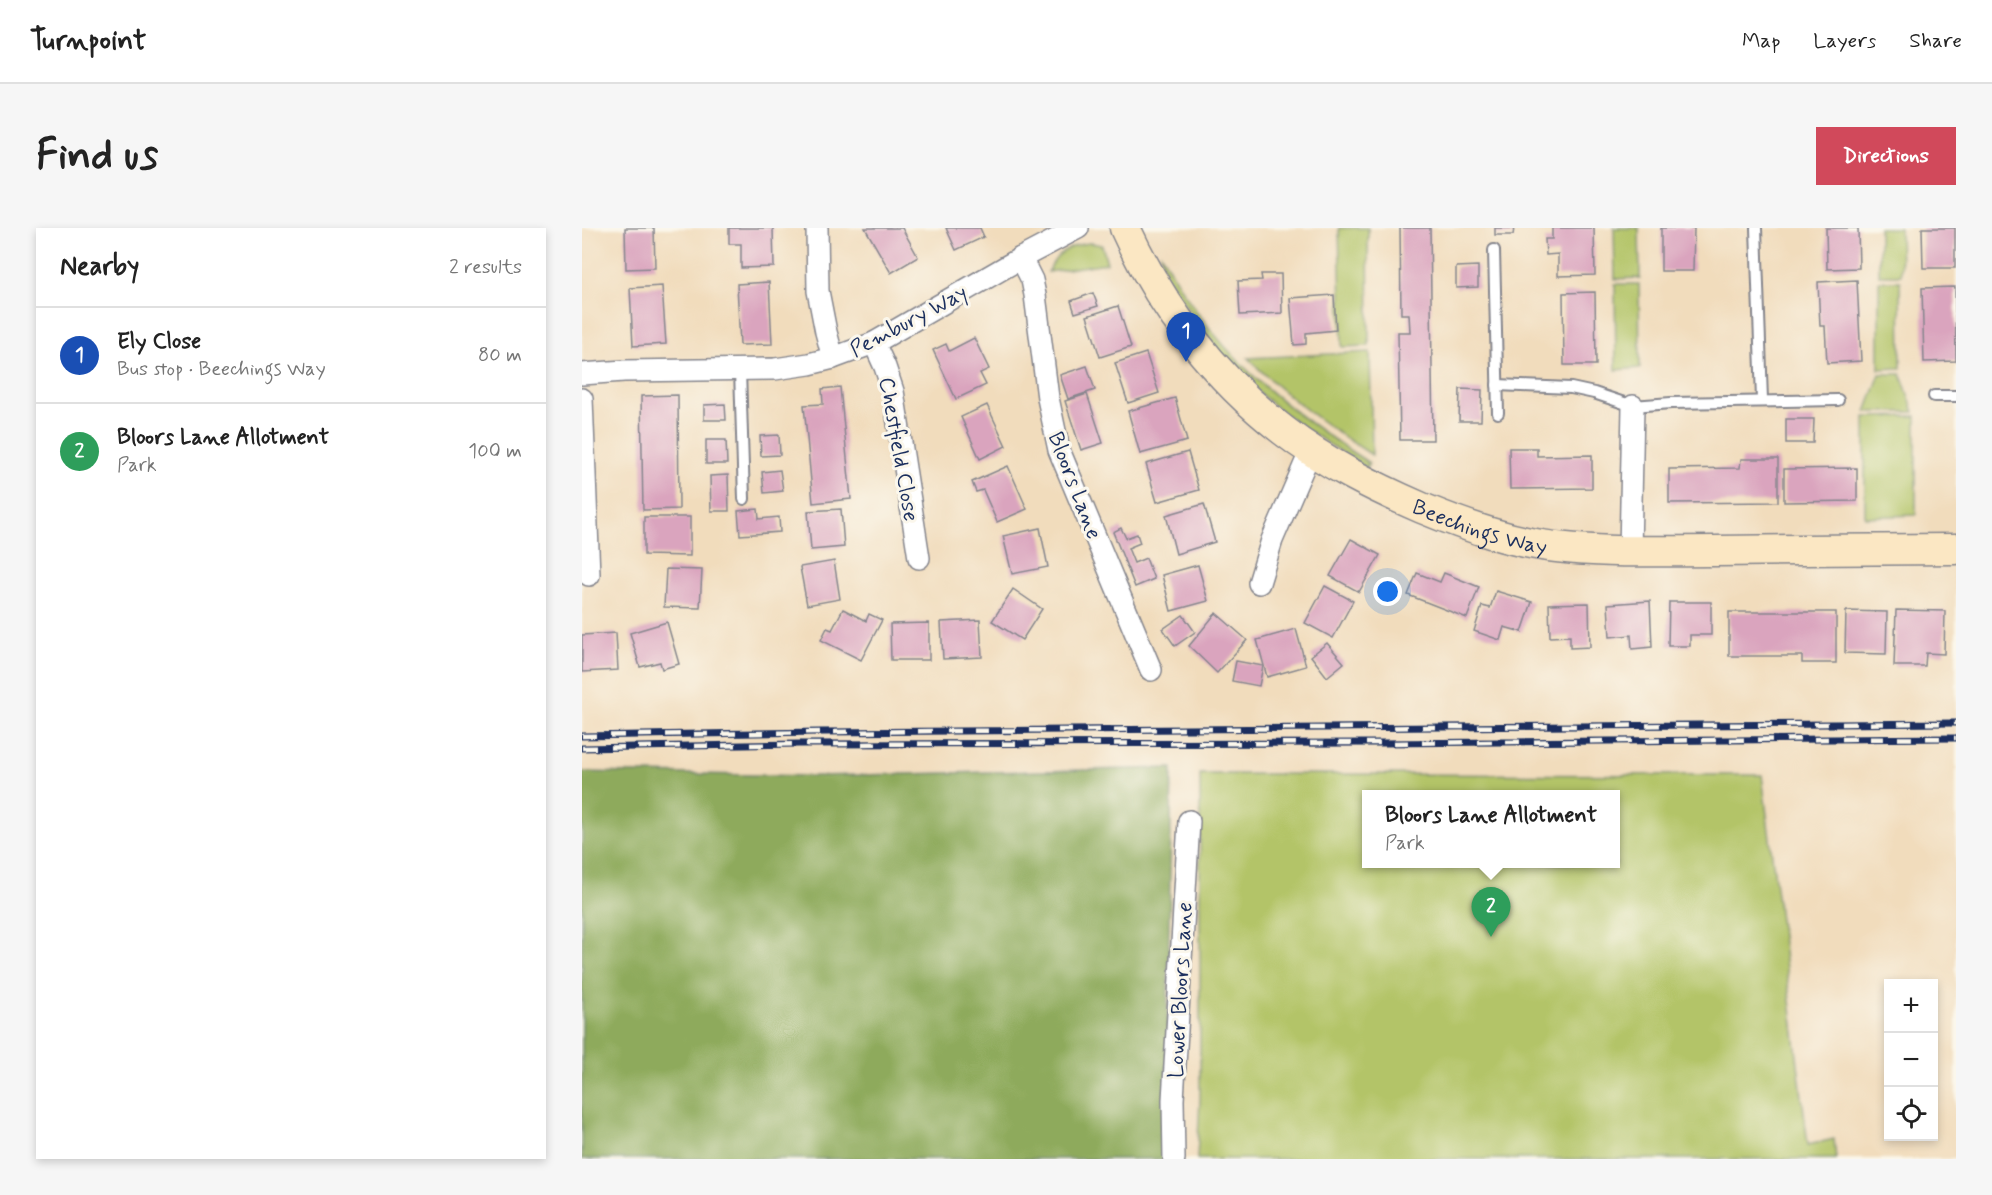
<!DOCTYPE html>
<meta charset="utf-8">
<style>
body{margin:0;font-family:Mynerve,sans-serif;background:#f6f6f6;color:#222}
.controls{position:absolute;right:18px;bottom:18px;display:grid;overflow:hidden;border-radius:0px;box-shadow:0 3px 9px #0003}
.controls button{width:54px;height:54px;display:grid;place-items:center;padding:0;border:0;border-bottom:2px solid #e0e0e0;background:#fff;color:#222;font:30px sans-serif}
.you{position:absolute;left:806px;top:364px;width:21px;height:21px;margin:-15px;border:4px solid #fff;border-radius:50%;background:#1a73e8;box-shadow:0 0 0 9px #1a73e833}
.badge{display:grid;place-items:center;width:39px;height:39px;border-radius:50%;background:#d1495b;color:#fff;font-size:20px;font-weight:700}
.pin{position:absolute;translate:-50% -50px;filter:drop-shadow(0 2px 3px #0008)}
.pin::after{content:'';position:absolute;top:32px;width:21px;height:18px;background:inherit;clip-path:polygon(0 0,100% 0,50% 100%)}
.popup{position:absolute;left:780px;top:562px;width:258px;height:78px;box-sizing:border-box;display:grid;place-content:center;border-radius:0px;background:#fff;filter:drop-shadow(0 2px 4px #0005);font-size:20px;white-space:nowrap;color:#767676}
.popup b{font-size:22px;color:#222}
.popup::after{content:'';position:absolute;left:50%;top:100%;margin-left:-12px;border:12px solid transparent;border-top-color:#fff}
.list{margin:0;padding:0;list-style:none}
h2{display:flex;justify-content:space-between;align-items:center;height:78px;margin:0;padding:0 24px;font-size:26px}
h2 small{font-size:20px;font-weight:400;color:#767676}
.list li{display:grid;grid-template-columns:39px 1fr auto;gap:18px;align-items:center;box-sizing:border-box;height:96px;padding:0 24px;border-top:2px solid #e0e0e0}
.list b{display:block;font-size:22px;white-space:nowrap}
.list p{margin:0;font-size:20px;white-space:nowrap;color:#767676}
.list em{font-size:20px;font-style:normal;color:#767676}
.icon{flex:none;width:33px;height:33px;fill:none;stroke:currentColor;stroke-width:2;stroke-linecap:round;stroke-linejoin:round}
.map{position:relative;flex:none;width:1374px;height:931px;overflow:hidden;border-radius:0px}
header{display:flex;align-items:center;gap:36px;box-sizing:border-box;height:84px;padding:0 30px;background:#fff;border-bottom:2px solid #e0e0e0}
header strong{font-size:28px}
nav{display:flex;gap:33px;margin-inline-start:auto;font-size:21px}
.intro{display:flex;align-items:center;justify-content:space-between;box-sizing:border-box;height:144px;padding:0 36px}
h1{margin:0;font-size:42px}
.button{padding:15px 27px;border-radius:0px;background:#d1495b;color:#fff;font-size:21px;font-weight:700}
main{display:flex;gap:36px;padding:0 36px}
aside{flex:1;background:#fff;border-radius:0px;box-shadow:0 3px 9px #0003}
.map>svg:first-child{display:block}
.green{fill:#b3c467;stroke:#677a62;stroke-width:1.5;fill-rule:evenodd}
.forest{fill:#8eaa5c;stroke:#546c5d;stroke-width:1.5}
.building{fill:#daa4be}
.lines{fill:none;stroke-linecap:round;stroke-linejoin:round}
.lane-casing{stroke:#86868d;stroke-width:14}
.street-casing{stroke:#86868d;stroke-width:24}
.secondary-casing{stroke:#86868d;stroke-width:33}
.lane{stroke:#fff;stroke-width:10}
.street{stroke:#fff;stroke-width:21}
.secondary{stroke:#fbe7c3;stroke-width:30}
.rail-casing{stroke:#1b2f5e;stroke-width:7}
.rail{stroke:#fbf7ec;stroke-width:4.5;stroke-dasharray:14;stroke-linecap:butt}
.labels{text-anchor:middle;stroke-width:6;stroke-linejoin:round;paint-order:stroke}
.street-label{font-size:22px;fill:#1b2f5e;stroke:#fbf7ec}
</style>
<header>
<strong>Turnpoint</strong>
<nav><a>Map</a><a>Layers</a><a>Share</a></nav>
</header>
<div class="intro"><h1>Find us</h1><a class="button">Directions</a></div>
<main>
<aside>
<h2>Nearby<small>2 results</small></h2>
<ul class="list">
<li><span class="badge" style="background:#1a4fb4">1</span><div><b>Ely Close</b><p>Bus stop · Beechings Way</p></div><em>80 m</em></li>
<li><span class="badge" style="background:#2e9e5b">2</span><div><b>Bloors Lane Allotment</b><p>Park</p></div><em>100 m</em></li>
</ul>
</aside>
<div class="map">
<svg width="1374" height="931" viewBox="0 0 1374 931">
<rect width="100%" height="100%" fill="#fbf7ec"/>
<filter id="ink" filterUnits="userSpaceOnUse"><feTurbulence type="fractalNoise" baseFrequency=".0167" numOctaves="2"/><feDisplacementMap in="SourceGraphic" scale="12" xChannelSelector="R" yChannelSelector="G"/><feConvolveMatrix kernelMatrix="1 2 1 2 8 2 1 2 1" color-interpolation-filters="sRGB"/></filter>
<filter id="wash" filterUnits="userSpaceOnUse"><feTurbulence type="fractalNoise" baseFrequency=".008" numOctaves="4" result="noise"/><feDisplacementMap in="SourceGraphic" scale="24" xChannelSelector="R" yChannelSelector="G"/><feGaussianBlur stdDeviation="1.35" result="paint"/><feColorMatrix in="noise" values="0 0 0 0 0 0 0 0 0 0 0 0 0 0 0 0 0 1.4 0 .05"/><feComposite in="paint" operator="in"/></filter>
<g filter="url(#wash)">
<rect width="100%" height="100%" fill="#f1dcbc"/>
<g class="green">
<path d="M 757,0 L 786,0 L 787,118 L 760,119 Z"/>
<path d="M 1032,0 L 1057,0 L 1058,50 L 1033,51 Z"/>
<path d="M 1297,0 L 1318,0 L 1319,47 L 1297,47 Z"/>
<path d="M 508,15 L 520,17 L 525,35 L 466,44 C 474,25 488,17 508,15 Z"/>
<path d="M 579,26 C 631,123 696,177 787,235 L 784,240 C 746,215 705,191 672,160 C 644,133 618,101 597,67 C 589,55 578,42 579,26 Z"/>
<path d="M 1297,53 L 1318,53 L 1319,140 L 1297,141 Z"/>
<path d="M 1033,56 L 1057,56 L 1058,140 L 1034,142 Z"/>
<path d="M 788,124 L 790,227 C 745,199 703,168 666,130 Z"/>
<path d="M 1298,146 L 1319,146 L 1332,184 L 1284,184 Z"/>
<path d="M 1334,188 L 1334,287 L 1283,289 L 1283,189 Z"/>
<path d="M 618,546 L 1180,547 L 1226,917 L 1252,911 L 1254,931 L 615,931 L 618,871 ZM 784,566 L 1034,566 L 1034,636 L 784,636 Z"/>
</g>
<path class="forest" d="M 590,540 L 583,931 L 0,931 L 0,544 L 234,548 Z"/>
<g id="blocks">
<g class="building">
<path d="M 43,0 L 72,0 L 73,40 L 44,41 Z"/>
<path d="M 147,0 L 191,0 L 192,39 L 159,40 L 159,16 L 147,16 Z"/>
<path d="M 283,0 L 320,0 L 336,29 L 309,45 Z"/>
<path d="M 364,0 L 398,0 L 402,9 L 374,22 Z"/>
<path d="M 818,0 L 848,0 L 851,212 L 818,212 L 816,104 L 828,104 L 827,86 L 819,86 Z"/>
<path d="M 913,0 L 932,0 L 931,7 L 913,7 Z"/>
<path d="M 970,0 L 1012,0 L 1013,47 L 976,48 L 976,26 L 964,27 L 963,11 L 970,11 Z"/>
<path d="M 1079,0 L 1112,0 L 1111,43 L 1079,43 Z"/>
<path d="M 1244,0 L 1276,0 L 1277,40 L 1245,41 Z"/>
<path d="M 1340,0 L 1373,0 L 1373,40 L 1341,40 Z"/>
<path d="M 896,38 L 896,59 L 874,60 L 874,39 Z"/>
<path d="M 679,46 L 699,46 L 700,85 L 658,87 L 656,53 L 680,52 Z"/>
<path d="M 1275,52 L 1279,133 L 1245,135 L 1243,98 L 1238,98 L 1236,54 Z"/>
<path d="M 187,54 L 190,116 L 158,117 L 155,56 Z"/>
<path d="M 80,58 L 84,116 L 51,118 L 48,60 Z"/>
<path d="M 1373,59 L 1374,133 L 1342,134 L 1340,60 Z"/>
<path d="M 1013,64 L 1014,137 L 982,137 L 981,65 Z"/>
<path d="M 511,65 L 516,78 L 493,85 L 489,73 Z"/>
<path d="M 752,67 L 754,102 L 724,105 L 724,116 L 712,117 L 708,70 Z"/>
<path d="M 536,78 L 549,119 L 518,129 L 505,88 Z"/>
<path d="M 392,110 L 407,141 L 398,145 L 404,157 L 374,171 L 351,122 L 364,116 L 367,123 Z"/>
<path d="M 564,125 L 577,165 L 546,175 L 533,135 Z"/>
<path d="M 505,138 L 513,162 L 486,171 L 478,147 Z"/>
<path d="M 258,159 L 269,271 L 231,275 L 222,177 L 241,176 L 240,161 Z"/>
<path d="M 878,161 L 900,162 L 899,193 L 877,193 Z"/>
<path d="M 505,166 L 521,215 L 499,222 L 483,173 Z"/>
<path d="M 96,167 L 97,281 L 61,282 L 59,168 Z"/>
<path d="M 593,170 L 605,213 L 558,226 L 546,183 Z"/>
<path d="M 143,176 L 144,192 L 122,192 L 122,177 Z"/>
<path d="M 405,177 L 424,218 L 398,231 L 379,189 Z"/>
<path d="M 1204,191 L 1232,191 L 1231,215 L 1204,215 Z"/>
<path d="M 197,207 L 198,227 L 179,228 L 178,208 Z"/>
<path d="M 124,212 L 144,212 L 145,236 L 124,236 Z"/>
<path d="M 927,220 L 955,220 L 955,228 L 1010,227 L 1010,260 L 928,261 Z"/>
<path d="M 606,224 L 617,262 L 575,274 L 564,236 Z"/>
<path d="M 1159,231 L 1196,231 L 1196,274 L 1087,275 L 1087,241 L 1158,240 Z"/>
<path d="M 426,238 L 445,281 L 415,294 L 401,262 L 394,264 L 390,254 Z"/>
<path d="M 1275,240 L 1275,273 L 1202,274 L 1202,241 Z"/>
<path d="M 198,242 L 201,263 L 182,265 L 180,244 Z"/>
<path d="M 146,247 L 147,283 L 129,283 L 128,248 Z"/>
<path d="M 622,276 L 633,314 L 594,326 L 584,287 Z"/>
<path d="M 176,281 L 177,291 L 197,289 L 198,304 L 158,307 L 156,283 Z"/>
<path d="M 259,281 L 262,319 L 229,322 L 226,283 Z"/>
<path d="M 62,289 L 108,289 L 108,328 L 62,327 Z"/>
<path d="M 458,300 L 466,339 L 430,346 L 421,308 Z"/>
<path d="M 539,300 L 544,310 L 555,306 L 558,315 L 546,320 L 552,335 L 564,330 L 572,351 L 553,359 L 531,304 Z"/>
<path d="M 769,311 L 798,327 L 777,364 L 748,348 Z"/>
<path d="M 252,333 L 258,371 L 225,377 L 218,339 Z"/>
<path d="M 616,337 L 626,373 L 589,383 L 580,347 Z"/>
<path d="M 84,341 L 120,342 L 118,380 L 82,379 Z"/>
<path d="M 835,345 L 858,354 L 862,345 L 897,359 L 885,390 L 826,367 Z"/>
<path d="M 743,358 L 771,373 L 751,410 L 723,395 Z"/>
<path d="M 431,361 L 460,381 L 440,412 L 410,393 Z"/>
<path d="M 914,363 L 950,374 L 940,404 L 922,399 L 918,412 L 892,403 L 900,378 L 908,380 Z"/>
<path d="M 1068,373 L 1070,419 L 1050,421 L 1049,407 L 1028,409 L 1026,376 Z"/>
<path d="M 1087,374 L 1129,374 L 1129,407 L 1108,407 L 1108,418 L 1086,418 Z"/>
<path d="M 1007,375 L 1008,419 L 988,420 L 988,408 L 968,409 L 967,376 Z"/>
<path d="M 261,381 L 284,393 L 287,386 L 300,392 L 279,432 L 239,412 L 245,400 L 250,402 Z"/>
<path d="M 1314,382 L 1363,383 L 1362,426 L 1344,425 L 1343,438 L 1312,438 Z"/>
<path d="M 1264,383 L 1305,384 L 1304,426 L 1263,425 Z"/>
<path d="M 1147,384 L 1254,384 L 1254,435 L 1220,435 L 1220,428 L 1147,428 Z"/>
<path d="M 634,385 L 665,412 L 635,445 L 607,418 Z"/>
<path d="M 601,387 L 613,404 L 593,418 L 581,401 Z"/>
<path d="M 398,392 L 400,429 L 361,431 L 359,394 Z"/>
<path d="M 85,394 L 97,436 L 80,441 L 78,434 L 58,439 L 48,405 Z"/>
<path d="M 347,395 L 347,432 L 309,432 L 308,396 Z"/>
<path d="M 714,401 L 724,438 L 685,449 L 675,412 Z"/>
<path d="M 34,405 L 36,442 L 0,444 L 0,407 Z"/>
<path d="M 745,415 L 762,435 L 745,449 L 729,428 Z"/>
<path d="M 654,433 L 681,438 L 677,458 L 650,453 Z"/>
</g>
</g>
</g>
<g filter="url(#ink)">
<use href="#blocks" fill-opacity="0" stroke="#86868d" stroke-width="1.5"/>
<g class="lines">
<defs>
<g id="lane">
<path d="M 1174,0 L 1180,172"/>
<path d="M 912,22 L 916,185"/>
<path d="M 158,142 L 162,271"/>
<path d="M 915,157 L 989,160 L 1012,165 L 1051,178 L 1089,175 L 1256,172"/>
<path d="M 1352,168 L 1374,168"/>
</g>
<g id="street">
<path d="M 235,0 L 236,63 L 244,104 L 251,130"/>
<path d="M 439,30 L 450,52 L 453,67 L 466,170 L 477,222 L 569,442"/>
<path d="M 292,115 L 303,139 L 311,163 L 337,330"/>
<path d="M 0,146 L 42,143 L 193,141 L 227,136 L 251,130 L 292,115 L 439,30 L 496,0"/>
<path d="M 0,171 L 7,347"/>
<path d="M 1048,323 L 1051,178"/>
<path d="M 677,355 L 690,312 L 729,222"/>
<path d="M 592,931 L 591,872 L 607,593"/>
</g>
<g id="secondary">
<path id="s1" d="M 543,0 C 579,79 633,150 702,203 C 743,235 792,259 840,280 C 886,299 934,316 984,320 C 1033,325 1083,323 1133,323 C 1213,322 1294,321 1374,321"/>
</g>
</defs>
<use href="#lane" class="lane-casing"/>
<use href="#street" class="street-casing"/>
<use href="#secondary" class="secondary-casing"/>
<use href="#lane" class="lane"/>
<use href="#street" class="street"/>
<use href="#secondary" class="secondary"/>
<defs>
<g id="rail">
<path d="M 0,508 L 239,504 L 1374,495"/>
<path d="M 0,520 L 217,516 L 799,515 L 1374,510"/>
</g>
</defs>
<use href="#rail" class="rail-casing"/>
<use href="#rail" class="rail"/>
</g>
</g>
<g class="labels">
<g class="street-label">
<text transform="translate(326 92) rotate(-28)" y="8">Pembury Way</text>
<text transform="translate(318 221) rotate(80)" y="8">Chestfield Close</text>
<text transform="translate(494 257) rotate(69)" y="8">Bloors Lane</text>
<text dy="8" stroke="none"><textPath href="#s1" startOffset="480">Beechings Way</textPath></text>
<text transform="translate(597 762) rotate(-87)" y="8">Lower Bloors Lane</text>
</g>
</g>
</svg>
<div class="controls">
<button>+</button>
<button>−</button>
<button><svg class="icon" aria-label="locate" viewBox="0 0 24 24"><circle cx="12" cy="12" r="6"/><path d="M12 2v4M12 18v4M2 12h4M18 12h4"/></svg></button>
</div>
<div class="you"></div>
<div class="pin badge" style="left:604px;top:134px;background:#1a4fb4">1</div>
<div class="pin badge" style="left:909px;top:709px;background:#2e9e5b">2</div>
<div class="popup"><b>Bloors Lane Allotment</b>Park</div>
</div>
</main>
